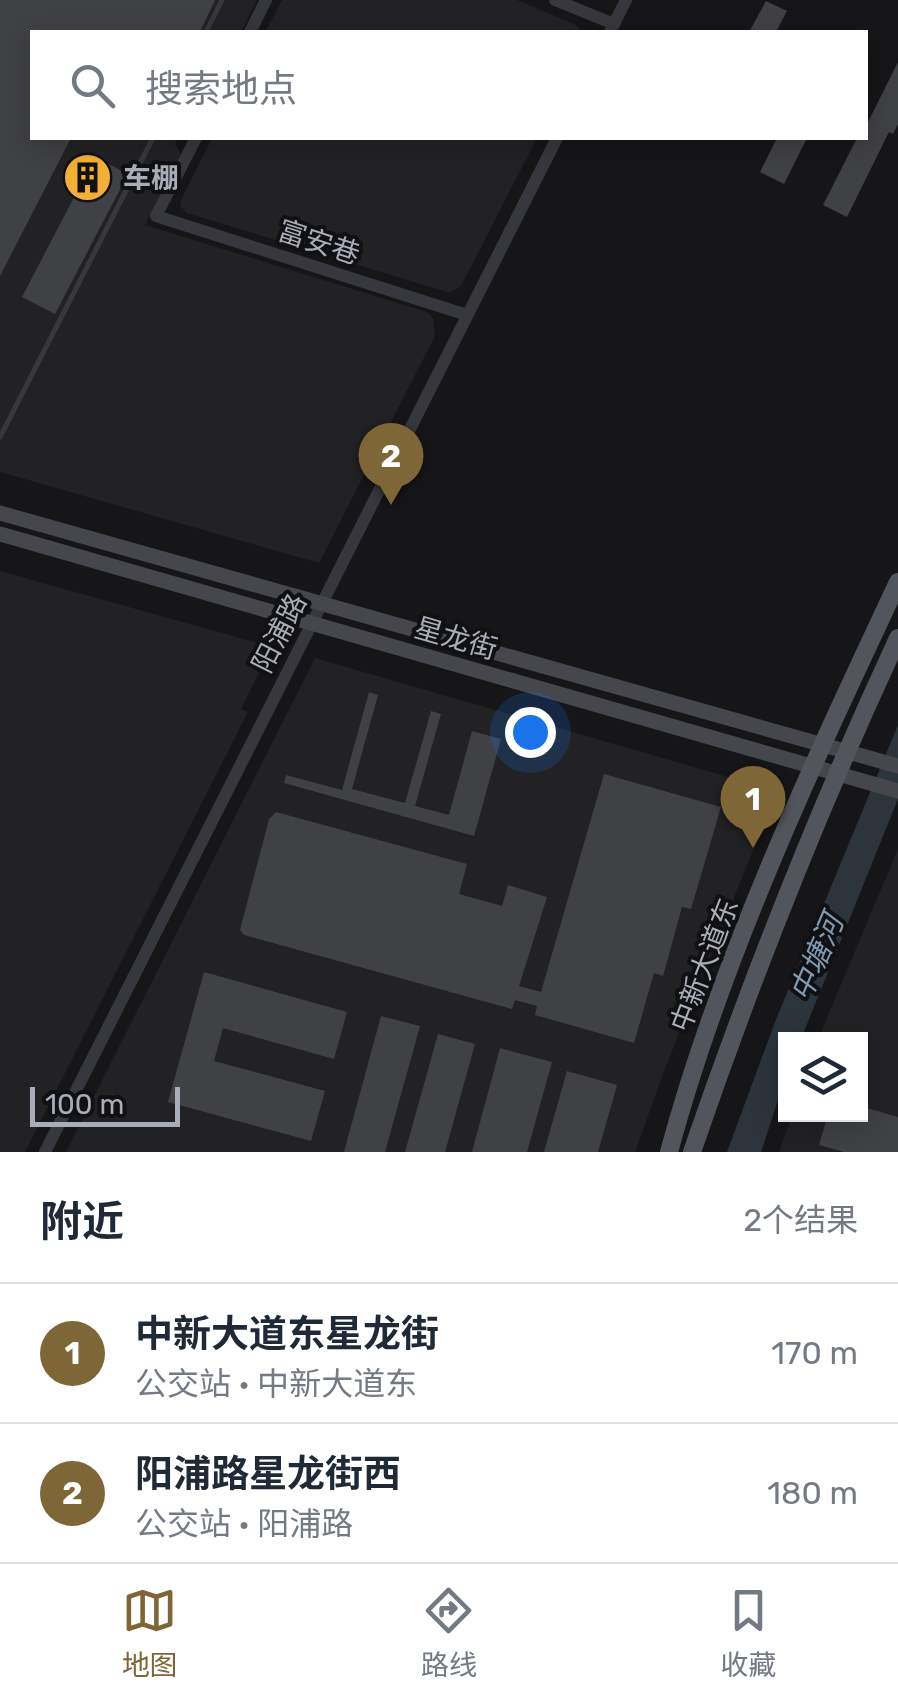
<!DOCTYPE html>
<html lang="zh">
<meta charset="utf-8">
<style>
body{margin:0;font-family:Rubik,"Noto Sans SC",sans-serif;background:#f6f6f7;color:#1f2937}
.controls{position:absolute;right:30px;bottom:30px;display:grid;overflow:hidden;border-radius:0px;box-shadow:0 5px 25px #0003}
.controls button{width:90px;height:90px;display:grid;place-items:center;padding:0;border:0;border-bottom:2px solid #e0e1e3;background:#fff;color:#1f2937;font:50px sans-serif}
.scale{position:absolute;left:30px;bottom:25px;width:150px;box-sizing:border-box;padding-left:10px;border:5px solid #a8adb8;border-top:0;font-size:28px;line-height:35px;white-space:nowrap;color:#a8adb8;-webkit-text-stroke:8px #111113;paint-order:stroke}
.you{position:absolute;left:530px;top:732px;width:35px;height:35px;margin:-25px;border:8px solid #fff;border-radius:50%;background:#1a73e8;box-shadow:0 0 0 15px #1a73e833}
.badge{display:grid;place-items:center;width:65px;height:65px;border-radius:50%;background:#7e6636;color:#fff;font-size:32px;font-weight:700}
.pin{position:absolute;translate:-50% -82px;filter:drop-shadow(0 2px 5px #0008)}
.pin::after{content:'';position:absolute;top:52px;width:35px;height:30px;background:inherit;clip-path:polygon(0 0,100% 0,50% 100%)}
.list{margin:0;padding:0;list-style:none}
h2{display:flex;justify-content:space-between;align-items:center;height:130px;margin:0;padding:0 40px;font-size:42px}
h2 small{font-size:32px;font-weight:400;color:#747a83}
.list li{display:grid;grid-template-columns:65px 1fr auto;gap:30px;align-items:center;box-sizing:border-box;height:140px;padding:0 40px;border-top:2px solid #e0e1e3}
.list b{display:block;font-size:38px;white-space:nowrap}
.list p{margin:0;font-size:32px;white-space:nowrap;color:#747a83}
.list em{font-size:32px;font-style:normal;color:#747a83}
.icon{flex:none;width:55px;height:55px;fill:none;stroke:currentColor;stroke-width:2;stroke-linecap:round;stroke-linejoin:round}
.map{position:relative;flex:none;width:898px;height:1152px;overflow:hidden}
.search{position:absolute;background:#fff;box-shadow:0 5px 25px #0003;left:30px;right:30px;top:30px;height:110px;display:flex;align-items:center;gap:25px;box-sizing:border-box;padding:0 35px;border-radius:0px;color:#747a83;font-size:38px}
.sheet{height:410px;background:#fff}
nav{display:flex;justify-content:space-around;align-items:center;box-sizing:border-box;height:140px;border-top:2px solid #e0e1e3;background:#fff;font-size:28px;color:#747a83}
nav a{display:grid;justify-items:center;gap:5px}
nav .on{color:#7e6636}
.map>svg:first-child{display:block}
.built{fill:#222225}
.water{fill:#2c353c}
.building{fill:#404145}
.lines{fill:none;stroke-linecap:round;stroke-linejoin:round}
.service{stroke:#37383d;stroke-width:5}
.tertiary{stroke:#37383d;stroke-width:12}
.secondary{stroke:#45474d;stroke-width:15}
.primary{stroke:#53555c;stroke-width:18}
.labels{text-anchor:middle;stroke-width:8;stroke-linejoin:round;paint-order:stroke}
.poi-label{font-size:28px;font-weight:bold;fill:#a8adb8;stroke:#111113;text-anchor:start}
.street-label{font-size:28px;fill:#a8adb8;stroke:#111113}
.water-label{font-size:30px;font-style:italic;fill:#7f9bb3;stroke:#111113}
</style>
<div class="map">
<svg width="898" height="1152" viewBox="0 0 898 1152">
<rect width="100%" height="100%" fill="#161618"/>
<g class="built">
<path d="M 0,0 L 257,0 L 241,32 L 32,32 L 32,138 L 178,138 L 175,144 L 181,154 L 145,225 L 427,312 L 433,318 L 435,336 L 319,563 L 0,472 Z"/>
<path d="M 282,0 L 517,0 L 574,24 L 583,32 L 265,32 Z"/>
<path d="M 212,138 L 537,138 L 461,286 L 450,293 L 187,213 L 180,206 L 182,198 Z"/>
<path d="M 0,571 L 272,647 L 241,709 L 248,712 L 25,1152 L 0,1152 Z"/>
<path d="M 315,658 L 777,791 L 664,1071 L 635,1152 L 66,1152 Z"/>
<path d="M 898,849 L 898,1152 L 779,1152 L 792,1115 L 860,1114 L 860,1040 L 818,1039 Z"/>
</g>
<path class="water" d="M 898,725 L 898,799 L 801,1039 L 786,1040 L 785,1079 L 761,1152 L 727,1152 L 775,1022 Z"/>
<g class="building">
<path d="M 0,0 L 215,0 L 200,32 L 32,32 L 32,138 L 71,138 L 0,276 Z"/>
<path d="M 766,1 L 787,11 L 776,32 L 749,32 Z"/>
<path d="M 898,62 L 898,124 L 893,134 L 889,132 L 847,217 L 823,205 L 857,138 L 866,138 L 866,120 L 868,122 Z"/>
<path d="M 777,138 L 807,138 L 784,184 L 760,172 Z"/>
<path d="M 95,157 L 128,174 L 55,314 L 22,297 Z"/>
<path d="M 369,692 L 378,695 L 352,789 L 405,803 L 431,711 L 441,714 L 415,806 L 449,815 L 472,731 L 501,739 L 474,836 L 284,783 L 286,775 L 342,790 Z"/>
<path d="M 604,774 L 721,807 L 691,909 L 682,907 L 663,976 L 654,973 L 634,1043 L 535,1015 L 537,1006 L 515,1000 L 512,1009 L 244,935 L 240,930 L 269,819 L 276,812 L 467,864 L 459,894 L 502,906 L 508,885 L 547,897 L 519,986 L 541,992 Z"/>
<path d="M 204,972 L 347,1012 L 334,1059 L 223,1028 L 214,1061 L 325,1091 L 311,1141 L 168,1102 Z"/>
<path d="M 381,1016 L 420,1026 L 385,1152 L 344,1152 Z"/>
<path d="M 438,1034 L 475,1044 L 445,1152 L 405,1152 Z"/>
<path d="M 500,1048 L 552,1062 L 527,1152 L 472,1152 Z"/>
<path d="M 567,1071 L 617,1085 L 598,1152 L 544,1152 Z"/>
<path d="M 860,1106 L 898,1117 L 898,1152 L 844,1152 L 819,1145 L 828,1114 L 860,1114 Z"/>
</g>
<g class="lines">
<g class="service">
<path d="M 206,32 L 222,0"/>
<path d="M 0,437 L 153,138"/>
</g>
<g class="tertiary">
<path d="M 555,0 L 614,24"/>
<path d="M 250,32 L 266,0"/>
<path d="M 610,32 L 626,0"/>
<path d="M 196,138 L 156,216 L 467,315"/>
<path d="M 45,1152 L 557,138"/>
</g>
<g class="secondary">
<path d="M 0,513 L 898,766"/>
<path d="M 0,534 L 898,791"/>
</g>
<g class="primary">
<path d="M 669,1152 C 721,959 813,763 898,582"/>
<path d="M 692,1152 C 752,977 820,806 898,638"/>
</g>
</g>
<defs>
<symbol id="building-disc" viewBox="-11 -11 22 22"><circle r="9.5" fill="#f2b134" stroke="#111113"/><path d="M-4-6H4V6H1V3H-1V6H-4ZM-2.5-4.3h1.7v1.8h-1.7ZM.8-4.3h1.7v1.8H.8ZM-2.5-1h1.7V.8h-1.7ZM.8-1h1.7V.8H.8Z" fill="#111"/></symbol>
</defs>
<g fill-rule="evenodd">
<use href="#building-disc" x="60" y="150" width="55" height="55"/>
</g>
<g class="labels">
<g class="poi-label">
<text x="123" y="188">车棚</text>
</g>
<g class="street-label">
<text transform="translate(319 242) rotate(18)" y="10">富安巷</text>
<text transform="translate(279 633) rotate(-63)" y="10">阳浦路</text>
<text transform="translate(456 638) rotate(16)" y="10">星龙街</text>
<text transform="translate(704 965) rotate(-69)" y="10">中新大道东</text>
</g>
<g class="water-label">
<text transform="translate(817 958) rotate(-67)" y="10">中塘河</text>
</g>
</g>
</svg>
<div class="controls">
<button><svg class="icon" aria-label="layers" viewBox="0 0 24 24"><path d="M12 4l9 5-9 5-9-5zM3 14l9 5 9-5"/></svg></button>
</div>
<div class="scale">100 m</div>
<div class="you"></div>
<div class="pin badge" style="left:753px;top:848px">1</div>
<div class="pin badge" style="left:391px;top:505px">2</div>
<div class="search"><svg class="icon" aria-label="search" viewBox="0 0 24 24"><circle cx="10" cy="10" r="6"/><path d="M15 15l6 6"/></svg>搜索地点</div>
</div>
<section class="sheet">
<h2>附近<small>2个结果</small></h2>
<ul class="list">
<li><span class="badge">1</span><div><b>中新大道东星龙街</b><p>公交站 · 中新大道东</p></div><em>170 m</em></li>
<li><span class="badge">2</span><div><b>阳浦路星龙街西</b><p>公交站 · 阳浦路</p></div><em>180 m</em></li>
</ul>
</section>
<nav>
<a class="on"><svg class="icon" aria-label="map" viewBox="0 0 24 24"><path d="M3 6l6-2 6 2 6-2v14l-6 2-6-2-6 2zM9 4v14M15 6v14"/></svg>地图</a>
<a><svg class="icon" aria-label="directions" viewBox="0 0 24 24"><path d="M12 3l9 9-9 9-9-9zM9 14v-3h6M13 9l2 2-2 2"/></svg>路线</a>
<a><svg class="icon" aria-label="saved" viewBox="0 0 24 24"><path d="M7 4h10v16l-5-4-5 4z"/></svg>收藏</a>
</nav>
